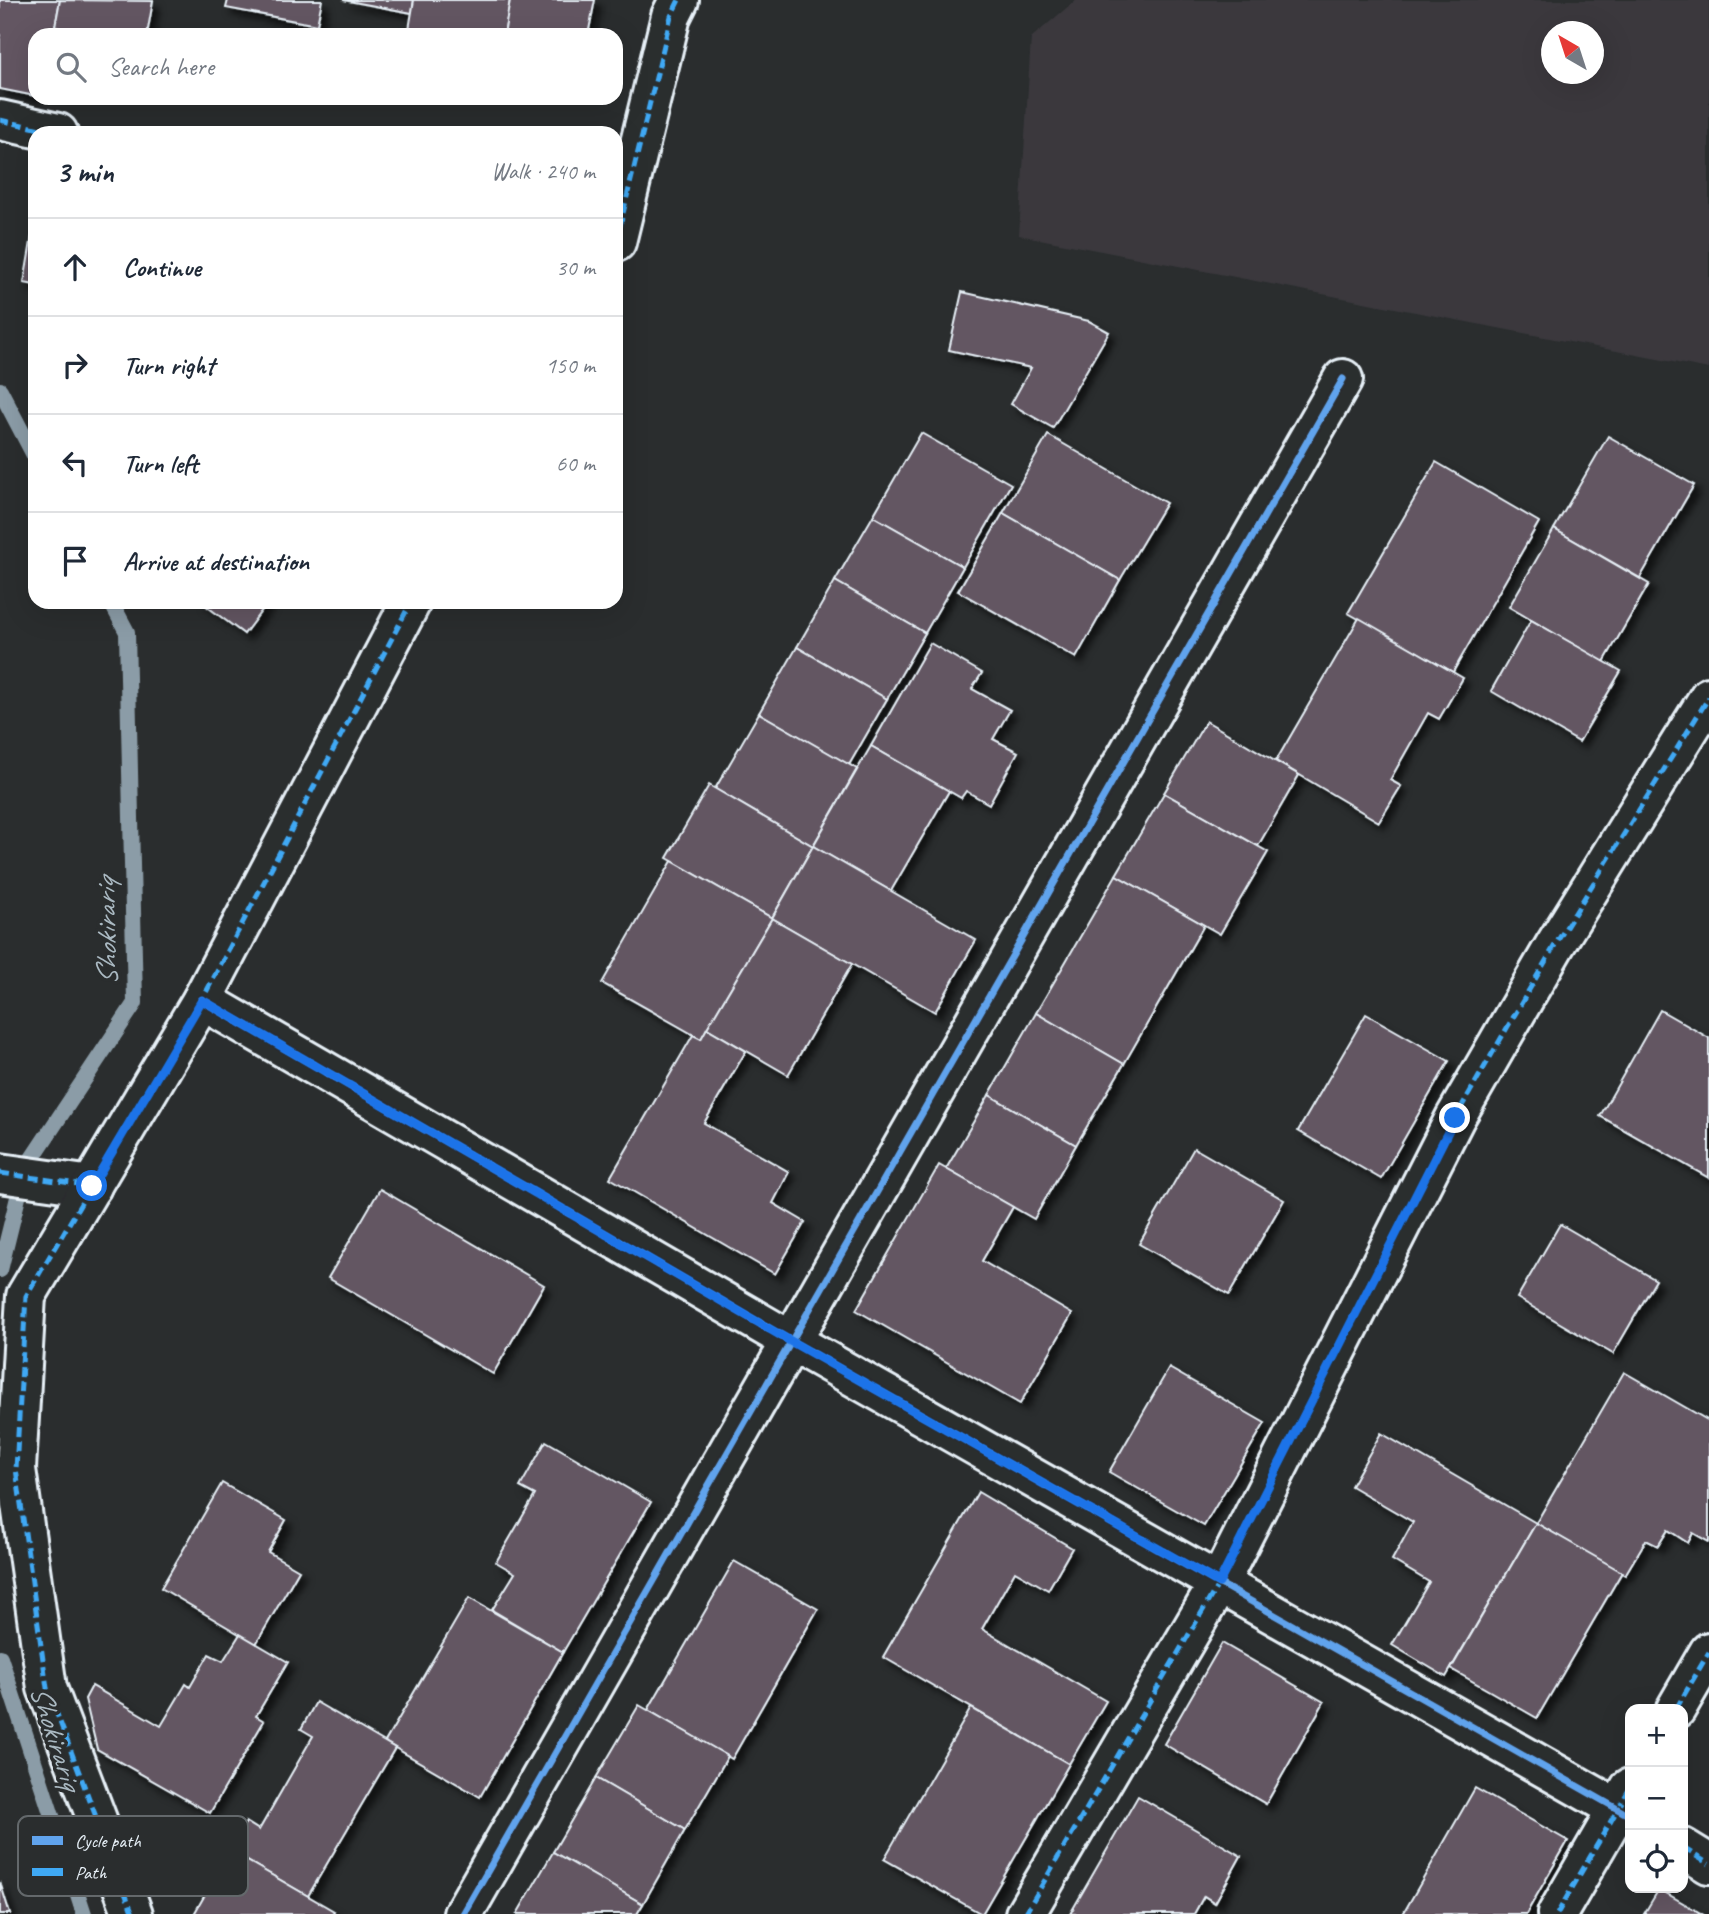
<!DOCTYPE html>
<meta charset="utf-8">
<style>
body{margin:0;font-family:Caveat,sans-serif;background:#f2f2f3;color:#1f2937}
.controls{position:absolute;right:21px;bottom:21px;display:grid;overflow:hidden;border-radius:14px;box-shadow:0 7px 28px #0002}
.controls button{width:63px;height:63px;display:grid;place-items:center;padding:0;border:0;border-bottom:2px solid #e0e1e3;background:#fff;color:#1f2937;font:35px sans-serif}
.compass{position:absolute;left:1541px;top:21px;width:63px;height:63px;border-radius:50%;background:#fff;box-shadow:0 7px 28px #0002;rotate:321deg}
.stop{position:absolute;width:21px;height:21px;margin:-16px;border:5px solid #1a73e8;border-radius:50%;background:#fff}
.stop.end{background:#1a73e8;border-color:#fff;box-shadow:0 2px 7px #0008}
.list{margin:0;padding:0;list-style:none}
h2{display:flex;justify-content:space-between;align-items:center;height:91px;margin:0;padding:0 28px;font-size:30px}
h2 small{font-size:23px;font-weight:400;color:#747a83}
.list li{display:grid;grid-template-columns:46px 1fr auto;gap:21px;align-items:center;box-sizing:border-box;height:98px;padding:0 28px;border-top:2px solid #e0e1e3}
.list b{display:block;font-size:26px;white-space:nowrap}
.list em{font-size:23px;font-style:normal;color:#747a83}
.icon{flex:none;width:38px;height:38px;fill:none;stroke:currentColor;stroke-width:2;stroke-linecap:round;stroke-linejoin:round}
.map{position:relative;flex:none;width:1709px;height:1914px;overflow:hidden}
.search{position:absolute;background:#fff;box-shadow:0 7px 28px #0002;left:28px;top:28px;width:595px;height:77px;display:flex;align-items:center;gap:18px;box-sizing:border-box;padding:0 24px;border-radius:21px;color:#747a83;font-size:26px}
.panel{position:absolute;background:#fff;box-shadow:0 7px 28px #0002;left:28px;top:126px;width:595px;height:483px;border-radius:21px}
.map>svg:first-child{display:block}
.built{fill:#3b393e;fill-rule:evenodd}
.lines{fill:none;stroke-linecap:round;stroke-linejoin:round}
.stream{stroke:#8b9ca7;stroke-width:16}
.building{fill:#645662;stroke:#e8f1f8;stroke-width:2;filter:url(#shadow)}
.street-casing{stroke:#e8f1f8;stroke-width:44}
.street{stroke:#2a2d2e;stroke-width:38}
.quiet{stroke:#3fa9f5;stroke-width:5;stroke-dasharray:10 5;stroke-linecap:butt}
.cycleway-casing{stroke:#2a2d2e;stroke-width:11}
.cycleway{stroke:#60a3ed;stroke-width:7}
.route{stroke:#1a73e8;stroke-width:9}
.labels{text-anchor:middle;stroke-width:7;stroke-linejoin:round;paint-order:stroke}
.water-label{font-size:30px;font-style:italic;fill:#aab9c2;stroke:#2a2d2e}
.key{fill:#2a2d2e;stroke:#63686b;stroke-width:2}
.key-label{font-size:19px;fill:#e8f1f8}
</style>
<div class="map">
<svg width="1709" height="1914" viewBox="0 0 1709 1914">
<defs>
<filter id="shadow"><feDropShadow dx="6" dy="6" stdDeviation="3.5" flood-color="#0009"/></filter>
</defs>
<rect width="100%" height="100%" fill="#2a2d2e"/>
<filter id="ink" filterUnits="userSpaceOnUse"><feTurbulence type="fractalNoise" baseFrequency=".0143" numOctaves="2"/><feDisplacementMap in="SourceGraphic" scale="14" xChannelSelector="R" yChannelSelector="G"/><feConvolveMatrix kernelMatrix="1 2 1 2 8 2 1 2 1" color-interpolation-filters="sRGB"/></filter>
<g filter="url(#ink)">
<path class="built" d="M 1076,0 L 1709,0 L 1709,369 L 1019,235 L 1031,38 ZM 1552,32 L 1594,32 L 1594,74 L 1552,74 Z"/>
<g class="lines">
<g class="stream">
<path d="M 0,390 L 35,457"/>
<path d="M 0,1270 L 25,1169 L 135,1003 L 127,632 L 111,602"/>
<path d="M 0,1657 L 84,1914"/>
</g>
</g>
<g class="building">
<path d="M 0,0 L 60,0 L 55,27 L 62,29 L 61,35 L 35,35 L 35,96 L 0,89 Z"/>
<path d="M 60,0 L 153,1 L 147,35 L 95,35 L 55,27 Z"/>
<path d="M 228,0 L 322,0 L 317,25 L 226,8 Z"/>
<path d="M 343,0 L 414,0 L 412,13 Z"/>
<path d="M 414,0 L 510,0 L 504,35 L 408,35 Z"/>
<path d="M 510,0 L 595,0 L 588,35 L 504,35 Z"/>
<path d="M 35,218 L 35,285 L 24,283 Z"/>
<path d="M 962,292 L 1089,321 L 1109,332 L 1053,428 L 1011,404 L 1031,368 L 949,350 Z"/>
<path d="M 921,433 L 1011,484 L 963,567 L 873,516 Z"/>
<path d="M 1048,435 L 1166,503 L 1120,580 L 1003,513 Z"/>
<path d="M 1608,436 L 1694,485 L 1640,578 L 1554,529 Z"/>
<path d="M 1436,462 L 1539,522 L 1453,672 L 1348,613 Z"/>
<path d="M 1003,513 L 1120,580 L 1076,658 L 958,591 Z"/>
<path d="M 873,516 L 963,567 L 925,633 L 835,581 Z"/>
<path d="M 1554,529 L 1649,584 L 1604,662 L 1509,607 Z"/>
<path d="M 835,581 L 925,633 L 887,699 L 797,647 Z"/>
<path d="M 201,602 L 268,602 L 244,634 Z"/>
<path d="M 1359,618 L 1463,678 L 1439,719 L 1428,713 L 1390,780 L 1401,786 L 1379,822 L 1276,761 Z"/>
<path d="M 1531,620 L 1621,671 L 1579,742 L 1491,691 Z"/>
<path d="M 930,643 L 982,673 L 972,689 L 1010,710 L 993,739 L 1018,752 L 989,804 L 966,791 L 961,798 L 871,746 Z"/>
<path d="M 797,647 L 887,699 L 849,765 L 759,713 Z"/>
<path d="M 759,713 L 857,769 L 813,846 L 715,789 Z"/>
<path d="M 1206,721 L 1299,775 L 1258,846 L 1164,793 Z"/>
<path d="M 871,746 L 949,791 L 891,891 L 813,846 Z"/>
<path d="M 709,785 L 813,846 L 772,918 L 667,858 Z"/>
<path d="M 1164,793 L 1268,852 L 1220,934 L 1116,875 Z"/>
<path d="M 813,846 L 976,940 L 935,1012 L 772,918 Z"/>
<path d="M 672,861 L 772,918 L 701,1039 L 602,983 Z"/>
<path d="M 1116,875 L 1204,925 L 1124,1064 L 1036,1013 Z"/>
<path d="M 772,918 L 852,964 L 788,1075 L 707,1028 Z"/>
<path d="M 1660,1010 L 1709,1038 L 1709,1178 L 1600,1116 Z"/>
<path d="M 1036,1013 L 1124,1064 L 1076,1145 L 989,1095 Z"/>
<path d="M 1366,1014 L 1449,1061 L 1381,1179 L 1298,1131 Z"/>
<path d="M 707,1028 L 746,1051 L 704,1123 L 789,1172 L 773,1203 L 805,1222 L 775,1274 L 610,1178 L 693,1035 L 701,1039 Z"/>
<path d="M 989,1095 L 1076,1145 L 1034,1219 L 946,1169 Z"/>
<path d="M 1194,1148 L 1284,1200 L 1229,1295 L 1139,1244 Z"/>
<path d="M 939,1165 L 1013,1207 L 982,1261 L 1072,1314 L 1020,1404 L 856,1310 Z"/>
<path d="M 380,1189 L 544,1285 L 493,1374 L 328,1278 Z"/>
<path d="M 1560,1224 L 1656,1280 L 1613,1354 L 1517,1298 Z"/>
<path d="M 1169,1368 L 1265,1423 L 1204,1526 L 1109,1472 Z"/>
<path d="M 1624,1372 L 1709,1421 L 1709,1542 L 1693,1533 L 1688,1543 L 1668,1530 L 1658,1546 L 1646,1540 L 1625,1575 L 1536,1523 Z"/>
<path d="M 1381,1433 L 1536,1523 L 1446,1677 L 1392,1645 L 1429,1582 L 1392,1560 L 1413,1522 L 1351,1486 Z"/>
<path d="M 546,1441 L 651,1502 L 563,1652 L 492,1610 L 515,1573 L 496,1562 L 535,1495 L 520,1487 Z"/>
<path d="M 222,1483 L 286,1520 L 268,1552 L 299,1570 L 256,1644 L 161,1588 Z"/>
<path d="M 978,1492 L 1072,1548 L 1048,1590 L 1015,1571 L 982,1629 L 1106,1701 L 1069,1764 L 883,1657 Z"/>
<path d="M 1536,1523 L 1622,1572 L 1537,1718 L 1451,1669 Z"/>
<path d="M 734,1561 L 818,1609 L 732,1759 L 648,1710 Z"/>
<path d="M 469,1598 L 563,1652 L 480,1797 L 385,1742 Z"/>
<path d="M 240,1634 L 288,1662 L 256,1716 L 264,1721 L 210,1813 L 97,1749 L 85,1699 L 92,1686 L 161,1726 L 186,1684 L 190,1687 L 209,1654 L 223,1661 Z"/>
<path d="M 1222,1643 L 1324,1702 L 1266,1804 L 1164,1744 Z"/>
<path d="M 316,1702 L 395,1748 L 308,1896 L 230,1851 L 246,1822 L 259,1830 L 313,1736 L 301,1729 Z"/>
<path d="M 639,1705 L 728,1756 L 685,1830 L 596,1778 Z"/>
<path d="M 971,1708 L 1069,1764 L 982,1914 L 884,1859 Z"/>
<path d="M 596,1778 L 685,1830 L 643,1904 L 553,1852 Z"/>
<path d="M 1475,1788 L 1568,1841 L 1526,1914 L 1403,1914 Z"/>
<path d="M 1138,1796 L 1241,1856 L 1215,1903 L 1204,1896 L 1194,1914 L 1070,1914 Z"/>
<path d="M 230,1851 L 334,1911 L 332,1914 L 194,1914 Z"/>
<path d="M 553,1852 L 643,1904 L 637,1914 L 517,1914 Z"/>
<path d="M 0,1882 L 10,1914 L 0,1914 Z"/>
<path d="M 1659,1889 L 1702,1914 L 1644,1914 Z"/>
</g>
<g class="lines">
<defs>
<g id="street">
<path d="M 0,120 L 58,133"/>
<path d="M 616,242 L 671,16 L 679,0"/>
<path d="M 202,1000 L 791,1341 L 1630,1816"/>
<path d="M 0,1173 L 92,1186"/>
<path d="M 1676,1709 L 1709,1652"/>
<path d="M 1683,1848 L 1709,1864"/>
<path d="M 133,1914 L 47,1688 L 16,1469 L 26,1296 L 202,1000 L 411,602"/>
<path d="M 463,1914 L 1343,379"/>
<path d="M 1025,1914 L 1219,1583 L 1455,1118 L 1555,945 L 1709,697"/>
<path d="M 1557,1914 L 1630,1788"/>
</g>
</defs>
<use href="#street" class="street-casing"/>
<use href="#street" class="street"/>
<g class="quiet">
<path d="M 0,120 L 58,133"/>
<path d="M 616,242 L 671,16 L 679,0"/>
<path d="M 0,1173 L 92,1186"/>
<path d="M 1676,1709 L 1709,1652"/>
<path d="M 1683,1848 L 1709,1864"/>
<path d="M 133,1914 L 47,1688 L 16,1469 L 26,1296 L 202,1000 L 411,602"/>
<path d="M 1025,1914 L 1219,1583 L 1455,1118 L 1555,945 L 1709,697"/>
<path d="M 1557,1914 L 1630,1788"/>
</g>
<defs>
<g id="cycleway">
<path d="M 202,1000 L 791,1341 L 1630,1816"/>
<path d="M 463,1914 L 1343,379"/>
</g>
</defs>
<use href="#cycleway" class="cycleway-casing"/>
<use href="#cycleway" class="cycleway"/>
</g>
</g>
<g class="lines" filter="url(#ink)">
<path class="route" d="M 92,1186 L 202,1000 L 792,1342 L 1219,1583 L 1455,1118"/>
</g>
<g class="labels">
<g class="water-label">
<text transform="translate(106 932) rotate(-91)" y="10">Shokirariq</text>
<text transform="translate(56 1737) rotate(72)" y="10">Shokirariq</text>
</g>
</g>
<rect x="18" y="1816" width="230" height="80" rx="10" class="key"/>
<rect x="32" y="1836" width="31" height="9" fill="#60a3ed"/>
<rect x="32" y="1868" width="31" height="8" fill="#3fa9f5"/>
<g class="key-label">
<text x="75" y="1847">Cycle path</text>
<text x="75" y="1879">Path</text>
</g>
</svg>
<div class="controls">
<button>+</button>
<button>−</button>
<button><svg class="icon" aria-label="locate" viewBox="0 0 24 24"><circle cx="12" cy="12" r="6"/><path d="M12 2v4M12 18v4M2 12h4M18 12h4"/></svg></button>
</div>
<svg class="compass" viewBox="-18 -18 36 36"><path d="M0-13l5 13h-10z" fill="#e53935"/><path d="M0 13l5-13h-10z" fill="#747a83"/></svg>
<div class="stop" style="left:92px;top:1186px"></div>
<div class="stop end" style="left:1455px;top:1118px"></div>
<div class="search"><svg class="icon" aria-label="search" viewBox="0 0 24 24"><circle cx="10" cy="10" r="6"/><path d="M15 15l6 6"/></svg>Search here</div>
<section class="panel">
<h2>3 min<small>Walk · 240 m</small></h2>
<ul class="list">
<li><svg class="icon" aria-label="ahead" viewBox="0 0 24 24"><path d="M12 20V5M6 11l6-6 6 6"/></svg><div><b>Continue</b></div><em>30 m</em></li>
<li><svg class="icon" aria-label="right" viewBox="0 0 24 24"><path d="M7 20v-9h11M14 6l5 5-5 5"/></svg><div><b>Turn right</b></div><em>150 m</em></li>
<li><svg class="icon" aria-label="left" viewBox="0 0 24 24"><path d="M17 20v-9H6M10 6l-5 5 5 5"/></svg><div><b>Turn left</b></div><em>60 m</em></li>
<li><svg class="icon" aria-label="arrive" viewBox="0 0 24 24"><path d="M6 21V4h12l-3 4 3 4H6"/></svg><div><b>Arrive at destination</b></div></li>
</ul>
</section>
</div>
